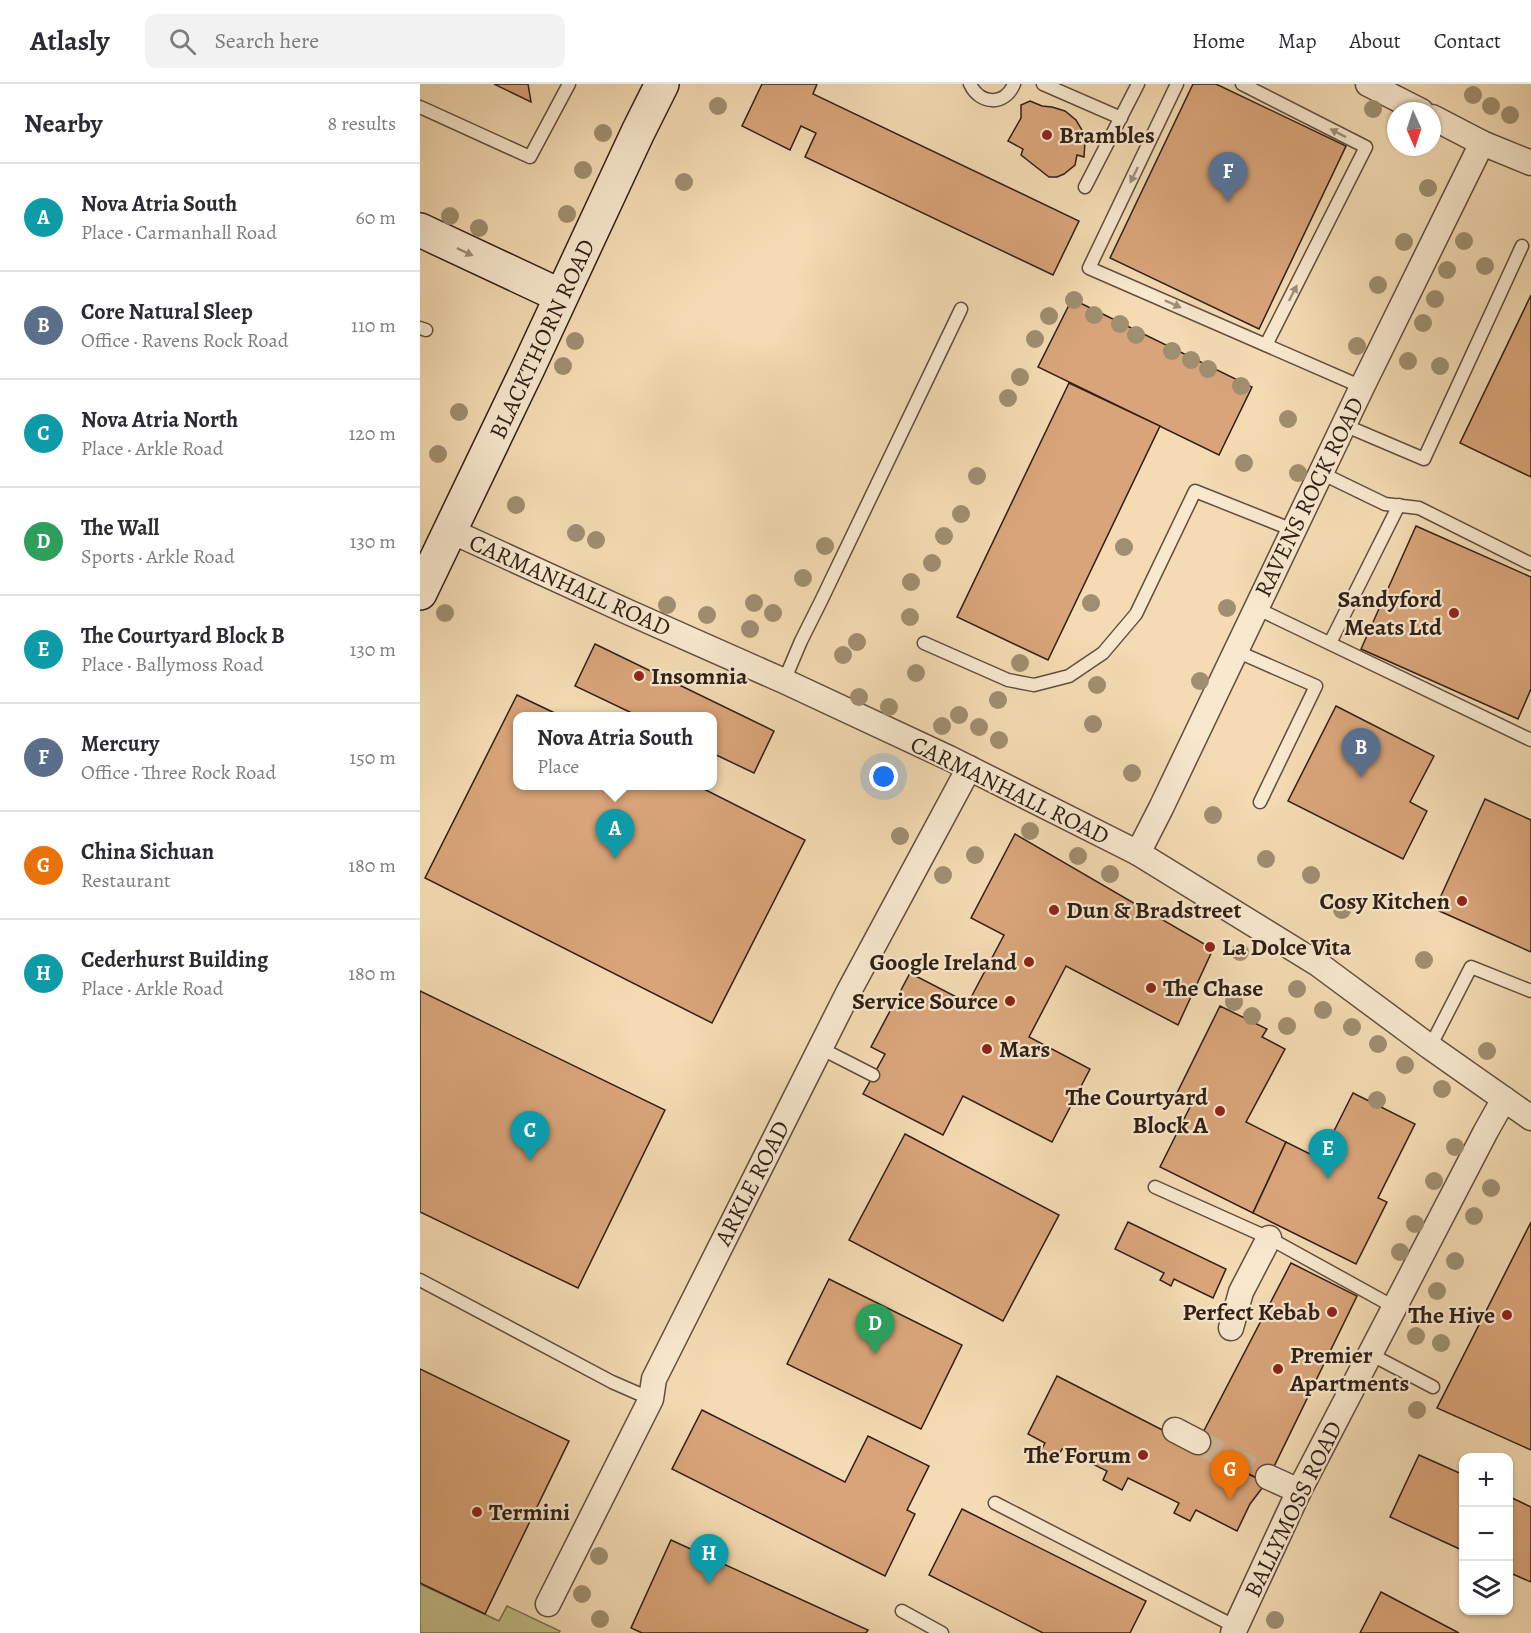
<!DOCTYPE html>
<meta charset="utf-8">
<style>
body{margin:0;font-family:Alegreya,serif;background:#f2f2f3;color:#2b2b33}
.controls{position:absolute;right:18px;bottom:18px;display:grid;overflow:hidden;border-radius:12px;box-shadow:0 2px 4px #0004}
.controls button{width:54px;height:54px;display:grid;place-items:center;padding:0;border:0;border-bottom:2px solid #e1e1e2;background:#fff;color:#2b2b33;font:30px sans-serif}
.compass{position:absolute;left:967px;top:18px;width:54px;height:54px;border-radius:50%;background:#fff;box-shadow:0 2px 4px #0004;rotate:177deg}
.you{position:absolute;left:464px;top:693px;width:21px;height:21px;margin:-15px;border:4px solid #fff;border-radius:50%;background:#1a73e8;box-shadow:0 0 0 9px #1a73e833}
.badge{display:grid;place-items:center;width:39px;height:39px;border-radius:50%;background:#8f2418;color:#fff;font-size:20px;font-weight:700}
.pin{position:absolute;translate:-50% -50px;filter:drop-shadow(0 2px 3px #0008)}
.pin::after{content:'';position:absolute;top:32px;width:21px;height:18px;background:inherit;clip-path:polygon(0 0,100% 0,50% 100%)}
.popup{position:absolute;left:93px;top:628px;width:204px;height:78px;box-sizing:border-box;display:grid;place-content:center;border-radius:12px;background:#fff;filter:drop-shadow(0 2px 4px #0005);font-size:20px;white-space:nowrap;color:#7c7c81}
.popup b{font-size:22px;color:#2b2b33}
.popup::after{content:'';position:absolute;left:50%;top:100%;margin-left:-12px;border:12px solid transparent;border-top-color:#fff}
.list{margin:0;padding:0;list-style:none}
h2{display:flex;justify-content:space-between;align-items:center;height:78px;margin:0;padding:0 24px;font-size:26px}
h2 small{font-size:20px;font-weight:400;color:#7c7c81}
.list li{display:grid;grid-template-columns:39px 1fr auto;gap:18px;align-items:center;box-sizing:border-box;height:108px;padding:0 24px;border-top:2px solid #e1e1e2}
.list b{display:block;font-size:22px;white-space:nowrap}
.list p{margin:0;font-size:20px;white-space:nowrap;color:#7c7c81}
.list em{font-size:20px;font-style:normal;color:#7c7c81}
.icon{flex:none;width:33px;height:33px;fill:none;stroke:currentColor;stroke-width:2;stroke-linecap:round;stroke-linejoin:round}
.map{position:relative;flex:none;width:1111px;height:1549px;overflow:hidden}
header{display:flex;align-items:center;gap:36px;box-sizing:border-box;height:84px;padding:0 30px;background:#fff;border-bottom:2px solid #e1e1e2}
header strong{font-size:28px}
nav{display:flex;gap:33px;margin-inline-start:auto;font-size:21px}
.search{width:420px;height:54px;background:#f2f2f3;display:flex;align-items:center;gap:15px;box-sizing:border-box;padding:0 21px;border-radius:12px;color:#7c7c81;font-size:22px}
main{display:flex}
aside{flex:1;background:#fff}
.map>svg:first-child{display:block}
.green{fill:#c2be88;stroke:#796e50;stroke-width:1.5}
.building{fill:#d9a479;stroke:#301f17;stroke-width:1.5}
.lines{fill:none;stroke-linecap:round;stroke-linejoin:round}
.street-tunnel{stroke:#cdb594;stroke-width:24;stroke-dasharray:24 12;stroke-linecap:butt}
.lane-casing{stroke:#614e3e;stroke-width:15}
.street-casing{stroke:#614e3e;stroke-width:27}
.secondary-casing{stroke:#301f17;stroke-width:36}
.lane{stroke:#f8e8ce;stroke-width:12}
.street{stroke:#f8e8ce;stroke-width:24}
.secondary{stroke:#f8e8ce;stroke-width:33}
.tree{fill:#a08e70}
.oneway{fill:#9e8e7c}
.poi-dot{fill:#8f2418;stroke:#f8e8ce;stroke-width:2}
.labels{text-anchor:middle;stroke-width:4.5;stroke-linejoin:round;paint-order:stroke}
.poi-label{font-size:24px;font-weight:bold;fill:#301f17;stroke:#f8e8ce;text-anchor:start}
.street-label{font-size:24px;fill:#301f17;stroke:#f8e8ce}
</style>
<header>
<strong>Atlasly</strong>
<div class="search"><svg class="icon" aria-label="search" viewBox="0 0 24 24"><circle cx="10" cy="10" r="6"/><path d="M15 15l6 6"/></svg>Search here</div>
<nav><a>Home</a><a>Map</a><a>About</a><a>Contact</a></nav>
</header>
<main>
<aside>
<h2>Nearby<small>8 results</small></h2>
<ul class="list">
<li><span class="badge" style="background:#0f9aa8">A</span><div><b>Nova Atria South</b><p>Place · Carmanhall Road</p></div><em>60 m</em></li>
<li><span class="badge" style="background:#5c6f8a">B</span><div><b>Core Natural Sleep</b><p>Office · Ravens Rock Road</p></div><em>110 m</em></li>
<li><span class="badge" style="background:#0f9aa8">C</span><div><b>Nova Atria North</b><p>Place · Arkle Road</p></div><em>120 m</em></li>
<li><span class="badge" style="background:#2e9e5b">D</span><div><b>The Wall</b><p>Sports · Arkle Road</p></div><em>130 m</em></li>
<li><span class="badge" style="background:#0f9aa8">E</span><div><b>The Courtyard Block B</b><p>Place · Ballymoss Road</p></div><em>130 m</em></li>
<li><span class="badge" style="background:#5c6f8a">F</span><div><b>Mercury</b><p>Office · Three Rock Road</p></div><em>150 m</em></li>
<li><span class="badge" style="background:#e8710a">G</span><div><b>China Sichuan</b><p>Restaurant</p></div><em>180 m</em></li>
<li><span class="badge" style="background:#0f9aa8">H</span><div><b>Cederhurst Building</b><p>Place · Arkle Road</p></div><em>180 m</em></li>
</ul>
</aside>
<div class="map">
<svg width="1111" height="1549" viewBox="0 0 1111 1549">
<rect width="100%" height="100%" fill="#f4dbb3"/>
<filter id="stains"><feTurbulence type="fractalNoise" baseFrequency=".00333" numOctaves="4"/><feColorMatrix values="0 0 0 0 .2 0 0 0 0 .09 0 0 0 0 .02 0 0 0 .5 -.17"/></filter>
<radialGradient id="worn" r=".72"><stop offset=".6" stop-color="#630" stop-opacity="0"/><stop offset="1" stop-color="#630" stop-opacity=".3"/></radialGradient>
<path class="green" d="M 0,1500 L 79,1537 L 87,1522 L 140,1547 L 139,1549 L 0,1549 Z"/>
<g class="building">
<path d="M 74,0 L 108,0 L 111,18 Z"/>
<path d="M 342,0 L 397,0 L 393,10 L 659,137 L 633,191 L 385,73 L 396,49 L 381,42 L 370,66 L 322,42 Z"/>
<path d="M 773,0 L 796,0 L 926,62 L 839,245 L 690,174 Z"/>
<path d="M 610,17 L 622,22 L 632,23 L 645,27 L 656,36 L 662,46 L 665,58 L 664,73 L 657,71 L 655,81 L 644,90 L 637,93 L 629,93 L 601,71 L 603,65 L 588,57 L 601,34 L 601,21 Z"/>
<path d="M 1111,211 L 1111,393 L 1040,359 Z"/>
<path d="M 652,215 L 832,303 L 799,371 L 618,283 Z"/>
<path d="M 649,299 L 740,342 L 628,576 L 537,533 Z"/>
<path d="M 996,442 L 1111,493 L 1111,605 L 1098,635 L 941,565 Z"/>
<path d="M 175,560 L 354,647 L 334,689 L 292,669 L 292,632 L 218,632 L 155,602 Z"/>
<path d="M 97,611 L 141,632 L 98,632 L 98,702 L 278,702 L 385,756 L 292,939 L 5,794 Z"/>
<path d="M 916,622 L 1014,672 L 990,718 L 1007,727 L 983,775 L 868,717 Z"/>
<path d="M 1065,715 L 1111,736 L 1111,868 L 1015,825 Z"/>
<path d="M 595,750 L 793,865 L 758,941 L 646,882 L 609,953 L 670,985 L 632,1058 L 543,1012 L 523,1051 L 443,1010 L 465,970 L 451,963 L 490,889 L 548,919 L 584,851 L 551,834 Z"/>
<path d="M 0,907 L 245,1026 L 158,1204 L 0,1128 Z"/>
<path d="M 800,922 L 847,945 L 842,953 L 865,965 L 826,1038 L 866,1058 L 833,1129 L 740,1083 L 773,1017 L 757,1009 Z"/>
<path d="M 933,1009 L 995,1040 L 958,1114 L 967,1118 L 936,1180 L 833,1129 L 866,1058 L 900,1075 Z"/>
<path d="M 485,1050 L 639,1131 L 583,1237 L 429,1156 Z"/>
<path d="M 708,1138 L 806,1185 L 793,1214 L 754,1195 L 751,1202 L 740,1196 L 744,1189 L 695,1165 Z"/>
<path d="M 1111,1138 L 1111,1366 L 1017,1324 Z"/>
<path d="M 871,1179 L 937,1212 L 846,1399 L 776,1362 Z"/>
<path d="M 409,1195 L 542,1261 L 501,1345 L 367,1280 Z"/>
<path d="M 0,1285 L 149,1357 L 65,1530 L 0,1499 Z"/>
<path d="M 637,1292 L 846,1399 L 830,1420 L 817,1447 L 776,1426 L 770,1437 L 754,1429 L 759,1419 L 708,1394 L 702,1406 L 683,1396 L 687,1387 L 642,1365 L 637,1375 L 621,1366 L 625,1359 L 608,1350 Z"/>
<path d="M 282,1326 L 425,1398 L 448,1352 L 509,1382 L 487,1426 L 495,1430 L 465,1492 L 252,1385 Z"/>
<path d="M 999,1371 L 1044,1391 L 1044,1467 L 970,1433 Z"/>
<path d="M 1088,1412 L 1111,1423 L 1111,1498 L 1088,1488 Z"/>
<path d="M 542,1425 L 726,1517 L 710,1549 L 623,1549 L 509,1491 Z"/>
<path d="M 251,1456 L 448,1546 L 446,1549 L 222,1549 L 211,1544 Z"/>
<path d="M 961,1508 L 1039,1549 L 940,1549 Z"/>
</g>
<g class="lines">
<path class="street-tunnel" d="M 778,1358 L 848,1393"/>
<defs>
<g id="lane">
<path d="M 550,0 C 560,21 585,22 594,0"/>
<path d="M 623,0 L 701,34"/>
<path d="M 757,0 L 669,184 L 942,303"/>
<path d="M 822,0 L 946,63 L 846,261"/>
<path d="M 0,23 L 110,73 L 149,0"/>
<path d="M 665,103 L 718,0"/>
<path d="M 0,244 L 6,246"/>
<path d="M 924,341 L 1004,375 L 1102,162"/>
<path d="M 901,389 L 965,420 L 999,424 L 1111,480"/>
<path d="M 836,524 L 1111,656"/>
<path d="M 504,559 L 588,596 L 614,601 L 649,592 L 683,569 L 716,530 L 775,407 L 873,446"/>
<path d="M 910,559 L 979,421"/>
<path d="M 816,567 L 896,602 L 840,718"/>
<path d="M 364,597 L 381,557 L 401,517 L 541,225"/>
<path d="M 1010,963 L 1051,883 L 1111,907"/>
<path d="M 400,964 L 453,991"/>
<path d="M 735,1103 L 849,1154 L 974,1223"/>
<path d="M 0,1196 L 192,1298 L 231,1315"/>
<path d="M 950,1270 L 1013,1303"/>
<path d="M 575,1419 L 816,1543"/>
<path d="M 482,1527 L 522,1549"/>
</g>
<g id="street">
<path d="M 948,0 L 1001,27"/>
<path d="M 1012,33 L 1062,59 L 1111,79"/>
<path d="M 31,447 L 208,528 L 364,597 L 529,674 L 718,769 L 898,880 L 1010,963 L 1111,1034"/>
<path d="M 718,769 L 741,724 L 942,303 L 1062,59"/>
<path d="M 811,1244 L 821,1208 L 849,1154"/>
<path d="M 755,1346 L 778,1358"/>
<path d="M 848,1393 L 879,1407"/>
<path d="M 128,1520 L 231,1315 L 234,1295 L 428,909 L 549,684"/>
<path d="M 813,1549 L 879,1407 L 1066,1047 L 1084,1015"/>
</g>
<g id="secondary">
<path d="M 0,146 L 141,212"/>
<path d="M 0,509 L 109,282 L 218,48 L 242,0"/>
</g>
</defs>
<use href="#lane" class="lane-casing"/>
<use href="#street" class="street-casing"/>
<use href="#secondary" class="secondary-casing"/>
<use href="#lane" class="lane"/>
<use href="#street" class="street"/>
<use href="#secondary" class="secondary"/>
</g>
<g class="tree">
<circle cx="1053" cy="11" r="9"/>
<circle cx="298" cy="22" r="9"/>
<circle cx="1071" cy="22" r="9"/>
<circle cx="953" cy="25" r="9"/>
<circle cx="1090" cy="31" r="9"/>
<circle cx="183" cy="49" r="9"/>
<circle cx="163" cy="86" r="9"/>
<circle cx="264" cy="98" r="9"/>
<circle cx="1008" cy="104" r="9"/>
<circle cx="147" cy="130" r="9"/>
<circle cx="30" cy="132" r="9"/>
<circle cx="59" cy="144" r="9"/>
<circle cx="1044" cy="157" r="9"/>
<circle cx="984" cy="158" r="9"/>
<circle cx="1065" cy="182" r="9"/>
<circle cx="1027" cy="186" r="9"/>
<circle cx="958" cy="201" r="9"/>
<circle cx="1015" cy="215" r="9"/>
<circle cx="654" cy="216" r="9"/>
<circle cx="674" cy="231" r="9"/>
<circle cx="629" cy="232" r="9"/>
<circle cx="1003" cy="239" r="9"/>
<circle cx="700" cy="240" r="9"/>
<circle cx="716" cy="251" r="9"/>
<circle cx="615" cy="255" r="9"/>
<circle cx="155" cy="257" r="9"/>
<circle cx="937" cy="262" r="9"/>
<circle cx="752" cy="267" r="9"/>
<circle cx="771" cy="276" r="9"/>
<circle cx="988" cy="277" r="9"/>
<circle cx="143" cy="282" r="9"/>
<circle cx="1020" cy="282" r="9"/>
<circle cx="788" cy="285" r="9"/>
<circle cx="600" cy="293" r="9"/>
<circle cx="821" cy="302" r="9"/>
<circle cx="588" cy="314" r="9"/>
<circle cx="39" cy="328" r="9"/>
<circle cx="868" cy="335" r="9"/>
<circle cx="18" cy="370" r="9"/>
<circle cx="824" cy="379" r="9"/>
<circle cx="878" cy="389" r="9"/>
<circle cx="557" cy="392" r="9"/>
<circle cx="96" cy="421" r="9"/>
<circle cx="541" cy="430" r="9"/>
<circle cx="156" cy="449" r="9"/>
<circle cx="524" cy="452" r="9"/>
<circle cx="176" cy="456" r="9"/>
<circle cx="405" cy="462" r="9"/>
<circle cx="704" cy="463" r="9"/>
<circle cx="512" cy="479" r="9"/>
<circle cx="383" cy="494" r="9"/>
<circle cx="491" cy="498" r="9"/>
<circle cx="334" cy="519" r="9"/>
<circle cx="671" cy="519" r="9"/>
<circle cx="247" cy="521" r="9"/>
<circle cx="807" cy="524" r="9"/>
<circle cx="25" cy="529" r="9"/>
<circle cx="353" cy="529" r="9"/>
<circle cx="287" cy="531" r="9"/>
<circle cx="490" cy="533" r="9"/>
<circle cx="330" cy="545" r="9"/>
<circle cx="437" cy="558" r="9"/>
<circle cx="423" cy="571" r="9"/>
<circle cx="600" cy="579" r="9"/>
<circle cx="496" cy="589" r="9"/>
<circle cx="780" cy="597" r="9"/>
<circle cx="677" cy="601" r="9"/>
<circle cx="439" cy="613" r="9"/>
<circle cx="578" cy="616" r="9"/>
<circle cx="469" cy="623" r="9"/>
<circle cx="539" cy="631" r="9"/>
<circle cx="673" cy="640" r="9"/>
<circle cx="522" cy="642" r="9"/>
<circle cx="559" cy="643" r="9"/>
<circle cx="579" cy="656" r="9"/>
<circle cx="712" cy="689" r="9"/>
<circle cx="793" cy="731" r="9"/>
<circle cx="610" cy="747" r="9"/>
<circle cx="480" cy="752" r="9"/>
<circle cx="555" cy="771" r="9"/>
<circle cx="658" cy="772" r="9"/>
<circle cx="846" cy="775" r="9"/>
<circle cx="690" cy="790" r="9"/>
<circle cx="523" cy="791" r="9"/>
<circle cx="891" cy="791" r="9"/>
<circle cx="922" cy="826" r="9"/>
<circle cx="820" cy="868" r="9"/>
<circle cx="1004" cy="876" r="9"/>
<circle cx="877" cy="905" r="9"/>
<circle cx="814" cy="918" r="9"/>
<circle cx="903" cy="926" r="9"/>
<circle cx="832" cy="932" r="9"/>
<circle cx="867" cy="942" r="9"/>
<circle cx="932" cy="943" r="9"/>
<circle cx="958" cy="960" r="9"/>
<circle cx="1067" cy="967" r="9"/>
<circle cx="985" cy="981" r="9"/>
<circle cx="1022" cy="1005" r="9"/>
<circle cx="957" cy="1016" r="9"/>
<circle cx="1035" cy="1063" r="9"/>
<circle cx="1014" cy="1097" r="9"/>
<circle cx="1071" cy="1104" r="9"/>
<circle cx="1054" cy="1132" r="9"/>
<circle cx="995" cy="1140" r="9"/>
<circle cx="980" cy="1168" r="9"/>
<circle cx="1035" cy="1177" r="9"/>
<circle cx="1017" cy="1207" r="9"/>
<circle cx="996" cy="1252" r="9"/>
<circle cx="1021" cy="1259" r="9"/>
<circle cx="997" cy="1326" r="9"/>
<circle cx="179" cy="1472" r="9"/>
<circle cx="162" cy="1510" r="9"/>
<circle cx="180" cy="1535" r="9"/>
<circle cx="855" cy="1536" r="9"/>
</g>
<defs><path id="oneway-solid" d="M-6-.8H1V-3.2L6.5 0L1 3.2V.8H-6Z" transform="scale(1.5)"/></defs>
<g class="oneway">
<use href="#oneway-solid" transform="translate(918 49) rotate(-153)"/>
<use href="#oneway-solid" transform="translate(714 91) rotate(116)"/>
<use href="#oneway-solid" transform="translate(45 168) rotate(25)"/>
<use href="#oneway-solid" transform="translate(873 209) rotate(-63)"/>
<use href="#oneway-solid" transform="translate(753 220) rotate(24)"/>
</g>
<g class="poi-dot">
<circle cx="627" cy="51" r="6"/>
<circle cx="1034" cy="529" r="6"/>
<circle cx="219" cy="592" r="6"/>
<circle cx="1042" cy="817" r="6"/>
<circle cx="634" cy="826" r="6"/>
<circle cx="790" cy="863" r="6"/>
<circle cx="609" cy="878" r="6"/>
<circle cx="731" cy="904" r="6"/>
<circle cx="590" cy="917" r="6"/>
<circle cx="567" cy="965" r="6"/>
<circle cx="800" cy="1027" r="6"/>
<circle cx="912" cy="1228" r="6"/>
<circle cx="1087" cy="1231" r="6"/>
<circle cx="858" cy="1285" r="6"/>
<circle cx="723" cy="1371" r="6"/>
<circle cx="57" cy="1428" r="6"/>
</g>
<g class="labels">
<g class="poi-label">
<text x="639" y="59">Brambles</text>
<text x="1022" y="523" text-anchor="end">Sandyford<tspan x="1022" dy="28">Meats Ltd</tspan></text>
<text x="231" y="600">Insomnia</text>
<text x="1030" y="825" text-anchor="end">Cosy Kitchen</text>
<text x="646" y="834">Dun &amp; Bradstreet</text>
<text x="802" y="871">La Dolce Vita</text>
<text x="597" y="886" text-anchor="end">Google Ireland</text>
<text x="743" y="912">The Chase</text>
<text x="578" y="925" text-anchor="end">Service Source</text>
<text x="579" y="973">Mars</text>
<text x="788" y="1021" text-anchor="end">The Courtyard<tspan x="788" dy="28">Block A</tspan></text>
<text x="900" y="1236" text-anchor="end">Perfect Kebab</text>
<text x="1075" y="1239" text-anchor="end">The Hive</text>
<text x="870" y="1279">Premier<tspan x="870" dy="28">Apartments</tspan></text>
<text x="711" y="1379" text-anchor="end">The Forum</text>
<text x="69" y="1436">Termini</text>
</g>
<g class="street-label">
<text transform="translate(122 255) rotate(-65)" y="8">BLACKTHORN ROAD</text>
<text transform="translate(889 413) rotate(-64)" y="8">RAVENS ROCK ROAD</text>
<text transform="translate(150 501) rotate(24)" y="8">CARMANHALL ROAD</text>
<text transform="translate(590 706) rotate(26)" y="8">CARMANHALL ROAD</text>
<text transform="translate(332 1099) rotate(-63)" y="8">ARKLE ROAD</text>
<text transform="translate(873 1425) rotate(-64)" y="8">BALLYMOSS ROAD</text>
</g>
</g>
<rect width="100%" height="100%" filter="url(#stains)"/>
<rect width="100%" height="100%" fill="url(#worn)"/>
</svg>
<div class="controls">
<button>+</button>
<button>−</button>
<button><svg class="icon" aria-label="layers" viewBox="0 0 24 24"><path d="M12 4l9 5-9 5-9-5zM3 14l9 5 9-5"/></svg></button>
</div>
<svg class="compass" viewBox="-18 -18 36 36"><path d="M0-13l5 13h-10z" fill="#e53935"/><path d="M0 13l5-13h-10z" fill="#7c7c81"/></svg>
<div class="you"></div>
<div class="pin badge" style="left:195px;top:775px;background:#0f9aa8">A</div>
<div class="popup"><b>Nova Atria South</b>Place</div>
<div class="pin badge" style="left:941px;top:694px;background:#5c6f8a">B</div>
<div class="pin badge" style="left:110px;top:1077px;background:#0f9aa8">C</div>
<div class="pin badge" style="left:455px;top:1270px;background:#2e9e5b">D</div>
<div class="pin badge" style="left:908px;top:1095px;background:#0f9aa8">E</div>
<div class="pin badge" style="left:808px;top:118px;background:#5c6f8a">F</div>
<div class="pin badge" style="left:810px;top:1416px;background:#e8710a">G</div>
<div class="pin badge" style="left:289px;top:1500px;background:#0f9aa8">H</div>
</div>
</main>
